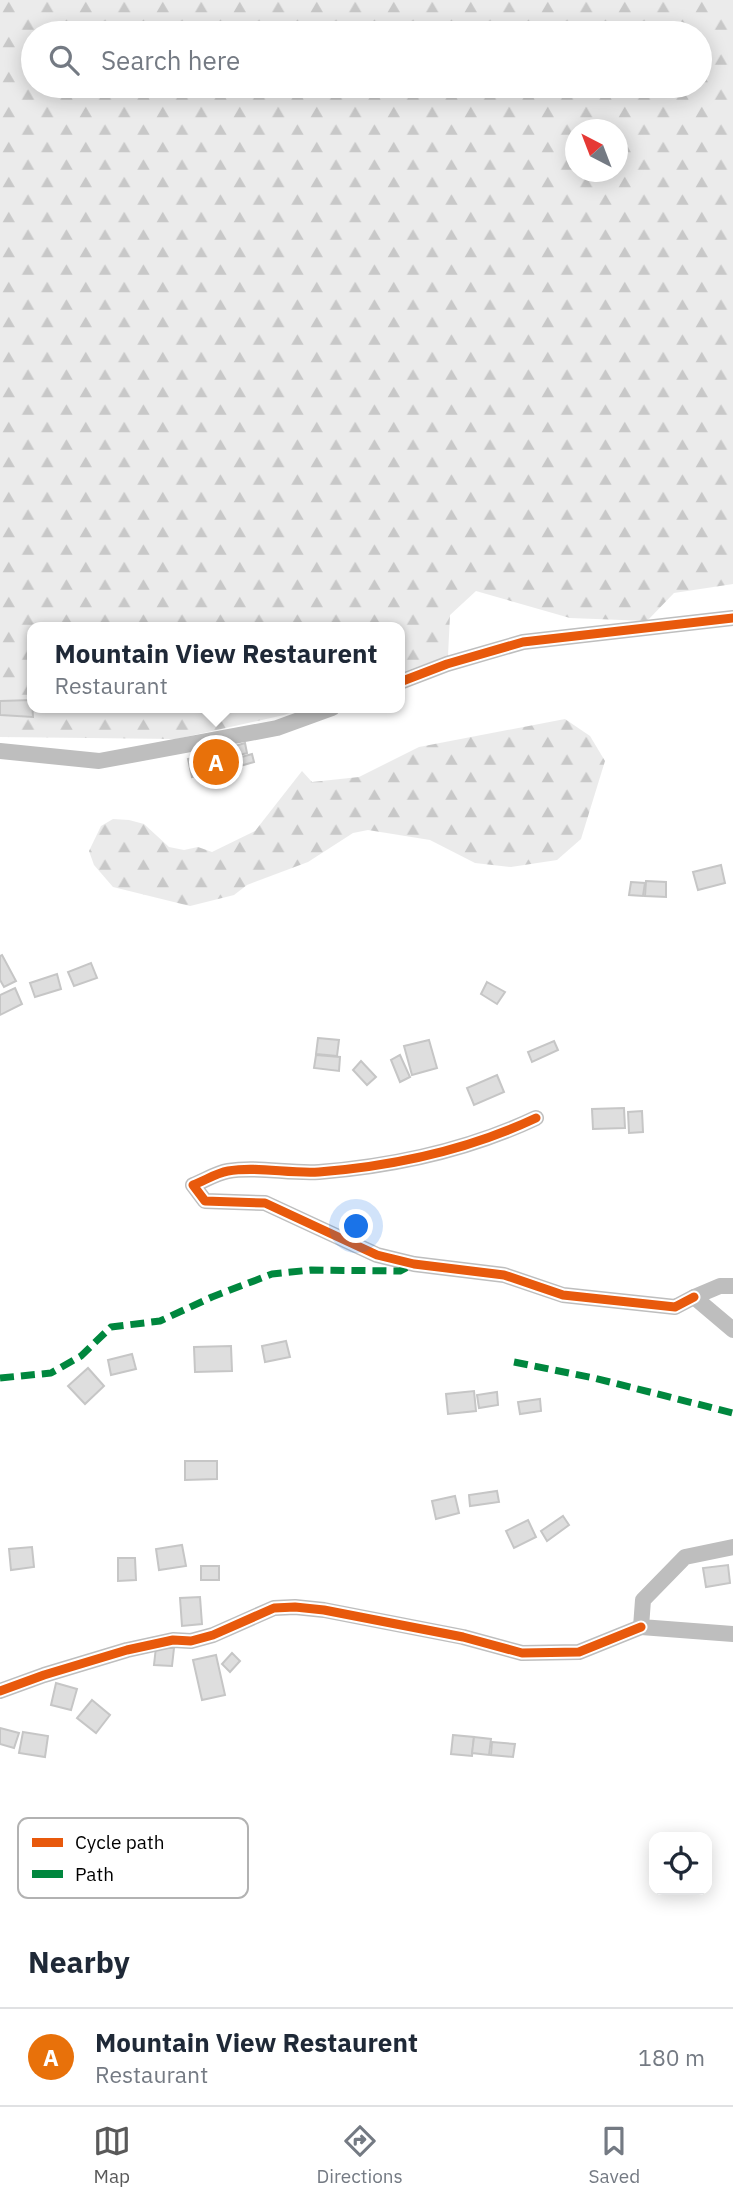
<!DOCTYPE html>
<style>
body{margin:0;font-family:"IBM Plex Sans",sans-serif;background:#f6f6f7;color:#1f2937}
.controls{position:absolute;right:21px;bottom:21px;display:grid;overflow:hidden;border-radius:14px;box-shadow:0 4px 18px #0003}
.controls button{width:63px;height:63px;display:grid;place-items:center;padding:0;border:0;border-bottom:2px solid #e0e1e3;background:#fff;color:#1f2937;font:35px sans-serif}
.compass{position:absolute;left:565px;top:119px;width:63px;height:63px;border-radius:50%;background:#fff;box-shadow:0 4px 18px #0003;rotate:318deg}
.you{position:absolute;left:357px;top:1227px;width:24px;height:24px;margin:-18px;border:5px solid #fff;border-radius:50%;background:#1a73e8;box-shadow:0 0 0 10px #1a73e833}
.badge{display:grid;place-items:center;width:46px;height:46px;border-radius:50%;background:#595959;color:#fff;font-size:23px;font-weight:700}
.pin{position:absolute;translate:-50% -50%;border:4px solid #fff;box-shadow:0 2px 7px #0006}
.popup{position:absolute;left:27px;top:622px;width:378px;height:91px;box-sizing:border-box;display:grid;place-content:center;border-radius:14px;background:#fff;filter:drop-shadow(0 2px 5px #0005);font-size:23px;white-space:nowrap;color:#747a83}
.popup b{font-size:26px;color:#1f2937}
.popup::after{content:'';position:absolute;left:50%;top:100%;margin-left:-14px;border:14px solid transparent;border-top-color:#fff}
.list{margin:0;padding:0;list-style:none}
h2{display:flex;justify-content:space-between;align-items:center;height:91px;margin:0;padding:0 28px;font-size:30px}
h2 small{font-size:23px;font-weight:400;color:#747a83}
.list li{display:grid;grid-template-columns:46px 1fr auto;gap:21px;align-items:center;box-sizing:border-box;height:98px;padding:0 28px;border-top:2px solid #e0e1e3}
.list b{display:block;font-size:26px;white-space:nowrap}
.list p{margin:0;font-size:23px;white-space:nowrap;color:#747a83}
.list em{font-size:23px;font-style:normal;color:#747a83}
.icon{flex:none;width:38px;height:38px;fill:none;stroke:currentColor;stroke-width:2;stroke-linecap:round;stroke-linejoin:round}
.map{position:relative;flex:none;width:733px;height:1916px;overflow:hidden}
.search{position:absolute;background:#fff;box-shadow:0 4px 18px #0003;left:21px;right:21px;top:21px;height:77px;display:flex;align-items:center;gap:18px;box-sizing:border-box;padding:0 24px;border-radius:38px;color:#747a83;font-size:26px}
.sheet{height:189px;background:#fff}
nav{display:flex;justify-content:space-around;align-items:center;box-sizing:border-box;height:98px;border-top:2px solid #e0e1e3;background:#fff;font-size:19px;color:#747a83}
nav a{display:grid;justify-items:center;gap:4px}
nav .on{color:#595959}
.map>svg:first-child{display:block}
.forest{fill:url(#forest-firs);fill-rule:evenodd}
.building{fill:#dedede;stroke:#c6c6c6;stroke-width:2}
.lines{fill:none;stroke-linecap:round;stroke-linejoin:round}
.minor{stroke:#bebebe;stroke-width:16}
.quiet{stroke:#00873e;stroke-width:7;stroke-dasharray:14 7;stroke-linecap:butt}
.cycleway-casing{stroke:#fff;stroke-width:13}
.cycleway{stroke:#e8590c;stroke-width:9}
.key{fill:#fff;stroke:#b2b2b2;stroke-width:2}
.key-label{font-size:19px;fill:#000}
</style>
<div class="map">
<svg width="733" height="1916" viewBox="0 0 733 1916">
<defs>
<pattern id="forest-firs" width="22" height="20" patternUnits="userSpaceOnUse" patternTransform="scale(1.75)"><rect width="22" height="20" fill="#ebebeb"/><path d="M5 1l3.5 6h-7zM16 11l3.5 6h-7z" fill="#c8c8c8"/></pattern>
</defs>
<rect width="100%" height="100%" fill="#fff"/>
<g class="forest">
<path d="M 0,0 L 733,0 L 733,584 L 674,593 L 647,621 L 570,618 L 476,591 L 450,615 L 448,656 L 400,673 L 400,627 L 32,627 L 32,708 L 303,708 L 284,715 L 176,739 L 0,737 ZM 33,33 L 700,33 L 700,86 L 33,86 ZM 576,130 L 618,130 L 618,172 L 576,172 Z"/>
<path d="M 565,719 L 590,736 L 605,761 L 581,839 L 557,860 L 511,867 L 475,863 L 430,840 L 368,830 L 353,833 L 308,862 L 247,885 L 234,895 L 190,906 L 113,887 L 94,865 L 89,851 L 101,826 L 113,819 L 129,820 L 144,824 L 169,847 L 184,850 L 198,847 L 212,852 L 255,831 L 302,771 L 312,782 L 359,777 L 419,747 Z"/>
</g>
<g class="building">
<path d="M 32,700 L 33,717 L 0,715 L 0,701 Z"/>
<path d="M 245,743 L 247,753 L 230,758 L 228,748 Z"/>
<path d="M 220,752 L 224,768 L 210,771 L 207,755 Z"/>
<path d="M 252,754 L 254,762 L 226,770 L 224,762 Z"/>
<path d="M 205,755 L 209,773 L 192,777 L 188,759 Z"/>
<path d="M 721,865 L 725,883 L 698,890 L 693,872 Z"/>
<path d="M 646,881 L 666,882 L 666,897 L 645,896 Z"/>
<path d="M 631,882 L 645,883 L 643,896 L 629,895 Z"/>
<path d="M 2,955 L 16,981 L 4,987 L 0,980 L 0,956 Z"/>
<path d="M 91,963 L 97,978 L 74,986 L 68,972 Z"/>
<path d="M 57,974 L 61,989 L 35,997 L 30,983 Z"/>
<path d="M 487,982 L 505,992 L 497,1004 L 481,994 Z"/>
<path d="M 15,988 L 22,1004 L 0,1015 L 0,995 Z"/>
<path d="M 318,1038 L 339,1040 L 337,1056 L 316,1054 Z"/>
<path d="M 429,1040 L 437,1068 L 412,1075 L 404,1046 Z"/>
<path d="M 554,1041 L 558,1050 L 532,1062 L 528,1052 Z"/>
<path d="M 316,1055 L 340,1057 L 339,1071 L 314,1068 Z"/>
<path d="M 400,1055 L 410,1077 L 400,1082 L 391,1060 Z"/>
<path d="M 361,1061 L 376,1077 L 367,1085 L 353,1070 Z"/>
<path d="M 497,1075 L 504,1092 L 474,1105 L 467,1088 Z"/>
<path d="M 624,1108 L 625,1128 L 593,1129 L 592,1109 Z"/>
<path d="M 642,1111 L 643,1132 L 629,1133 L 628,1112 Z"/>
<path d="M 286,1341 L 290,1357 L 265,1362 L 262,1346 Z"/>
<path d="M 231,1346 L 232,1371 L 195,1372 L 194,1347 Z"/>
<path d="M 132,1354 L 136,1369 L 111,1375 L 108,1360 Z"/>
<path d="M 88,1368 L 104,1386 L 85,1404 L 68,1386 Z"/>
<path d="M 474,1391 L 476,1411 L 448,1414 L 446,1394 Z"/>
<path d="M 497,1392 L 498,1405 L 479,1408 L 477,1395 Z"/>
<path d="M 540,1399 L 541,1411 L 520,1414 L 518,1402 Z"/>
<path d="M 185,1461 L 217,1461 L 217,1479 L 185,1480 Z"/>
<path d="M 497,1491 L 499,1502 L 470,1506 L 469,1495 Z"/>
<path d="M 455,1496 L 459,1513 L 436,1519 L 432,1501 Z"/>
<path d="M 563,1516 L 569,1525 L 547,1541 L 541,1531 Z"/>
<path d="M 528,1520 L 536,1537 L 514,1548 L 506,1531 Z"/>
<path d="M 182,1545 L 186,1566 L 159,1570 L 156,1549 Z"/>
<path d="M 32,1547 L 34,1567 L 11,1570 L 9,1549 Z"/>
<path d="M 118,1558 L 135,1558 L 136,1580 L 118,1581 Z"/>
<path d="M 728,1565 L 730,1583 L 706,1587 L 703,1568 Z"/>
<rect x="201" y="1566" width="18" height="14"/>
<path d="M 200,1597 L 202,1624 L 182,1626 L 180,1598 Z"/>
<path d="M 156,1647 L 174,1648 L 172,1666 L 154,1665 Z"/>
<path d="M 232,1653 L 240,1661 L 230,1672 L 222,1664 Z"/>
<path d="M 216,1655 L 225,1695 L 202,1700 L 193,1660 Z"/>
<path d="M 56,1683 L 77,1689 L 71,1710 L 51,1705 Z"/>
<path d="M 92,1700 L 110,1715 L 96,1733 L 77,1718 Z"/>
<path d="M 0,1728 L 19,1733 L 14,1748 L 0,1744 Z"/>
<path d="M 23,1732 L 48,1736 L 45,1757 L 19,1753 Z"/>
<path d="M 453,1735 L 474,1737 L 472,1756 L 451,1754 Z"/>
<path d="M 474,1737 L 491,1739 L 489,1755 L 472,1753 Z"/>
<path d="M 492,1742 L 515,1744 L 513,1757 L 491,1755 Z"/>
</g>
<g class="lines">
<g class="minor">
<path d="M 400,682 L 447,664 L 523,642 L 733,618"/>
<path d="M 0,751 L 99,761 L 277,728 L 332,708"/>
<path d="M 536,1118 C 468,1150 394,1166 319,1172 C 289,1174 258,1166 228,1171 C 216,1173 204,1181 193,1185 L 205,1201 L 265,1203 L 377,1255 L 414,1264 L 504,1275 L 563,1295 L 675,1307 L 694,1297"/>
<path d="M 733,1286 L 720,1286 L 694,1297 L 733,1330"/>
<path d="M 733,1547 L 685,1557 L 643,1600 L 641,1627 L 733,1634"/>
<path d="M 0,1691 L 44,1675 L 127,1650 L 173,1640 L 191,1641 L 213,1635 L 274,1608 L 295,1607 L 324,1610 L 463,1637 L 522,1653 L 579,1652 L 641,1627"/>
</g>
<g class="quiet">
<path d="M 514,1362 L 594,1378 L 733,1413"/>
<path d="M 0,1378 L 51,1373 L 81,1356 L 111,1327 L 160,1321 L 212,1297 L 272,1274 L 311,1270 L 400,1271 L 414,1264"/>
</g>
<defs>
<g id="cycleway">
<path d="M 400,682 L 447,664 L 523,642 L 733,618"/>
<path d="M 536,1118 C 468,1150 394,1166 319,1172 C 289,1174 258,1166 228,1171 C 216,1173 204,1181 193,1185 L 205,1201 L 265,1203 L 377,1255 L 414,1264 L 504,1275 L 563,1295 L 675,1307 L 694,1297"/>
<path d="M 0,1691 L 44,1675 L 127,1650 L 173,1640 L 191,1641 L 213,1635 L 274,1608 L 295,1607 L 324,1610 L 463,1637 L 522,1653 L 579,1652 L 641,1627"/>
</g>
</defs>
<use href="#cycleway" class="cycleway-casing"/>
<use href="#cycleway" class="cycleway"/>
</g>
<rect x="18" y="1818" width="230" height="80" rx="10" class="key"/>
<rect x="32" y="1838" width="31" height="9" fill="#e8590c"/>
<rect x="32" y="1870" width="31" height="8" fill="#00873e"/>
<g class="key-label">
<text x="75" y="1849">Cycle path</text>
<text x="75" y="1881">Path</text>
</g>
</svg>
<div class="controls">
<button><svg class="icon" aria-label="locate" viewBox="0 0 24 24"><circle cx="12" cy="12" r="6"/><path d="M12 2v4M12 18v4M2 12h4M18 12h4"/></svg></button>
</div>
<svg class="compass" viewBox="-18 -18 36 36"><path d="M0-13l5 13h-10z" fill="#e53935"/><path d="M0 13l5-13h-10z" fill="#747a83"/></svg>
<div class="you"></div>
<div class="pin badge" style="left:216px;top:762px;background:#e8710a">A</div>
<div class="popup"><b>Mountain View Restaurent</b>Restaurant</div>
<div class="search"><svg class="icon" aria-label="search" viewBox="0 0 24 24"><circle cx="10" cy="10" r="6"/><path d="M15 15l6 6"/></svg>Search here</div>
</div>
<section class="sheet">
<h2>Nearby<small></small></h2>
<ul class="list">
<li><span class="badge" style="background:#e8710a">A</span><div><b>Mountain View Restaurent</b><p>Restaurant</p></div><em>180 m</em></li>
</ul>
</section>
<nav>
<a class="on"><svg class="icon" aria-label="map" viewBox="0 0 24 24"><path d="M3 6l6-2 6 2 6-2v14l-6 2-6-2-6 2zM9 4v14M15 6v14"/></svg>Map</a>
<a><svg class="icon" aria-label="directions" viewBox="0 0 24 24"><path d="M12 3l9 9-9 9-9-9zM9 14v-3h6M13 9l2 2-2 2"/></svg>Directions</a>
<a><svg class="icon" aria-label="saved" viewBox="0 0 24 24"><path d="M7 4h10v16l-5-4-5 4z"/></svg>Saved</a>
</nav>
